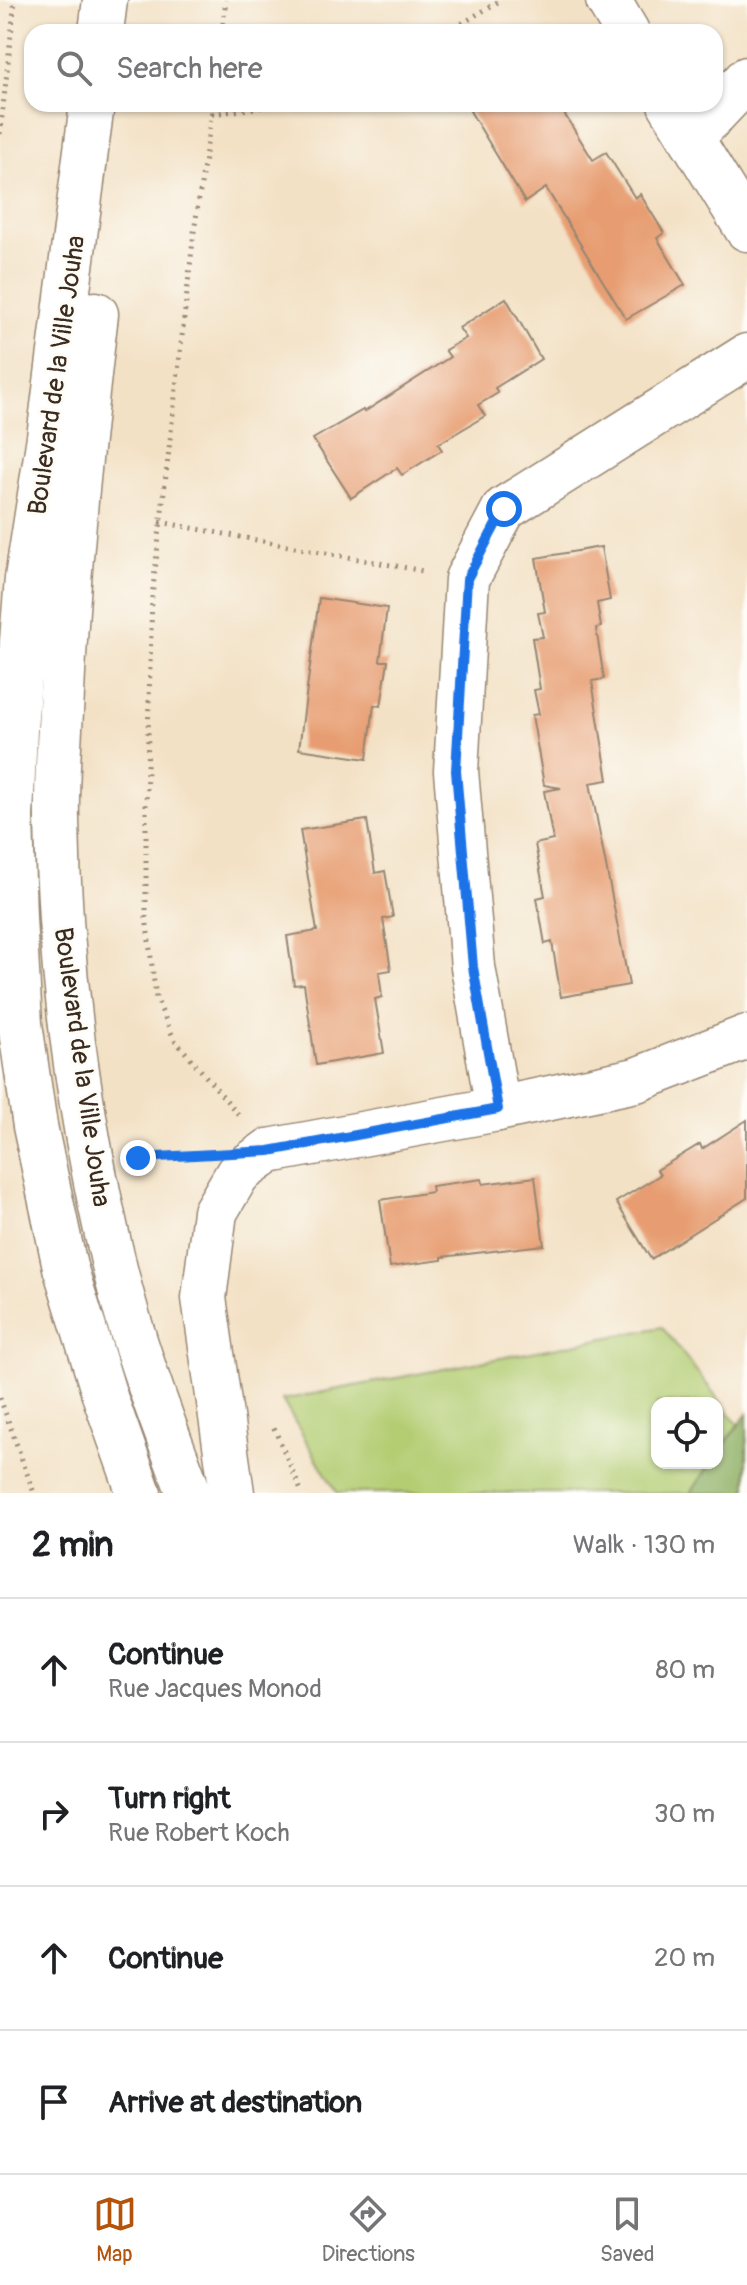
<!DOCTYPE html>
<meta charset="utf-8">
<style>
body{margin:0;font-family:Pangolin,sans-serif;background:#f2f2f2;color:#202124}
.controls{position:absolute;right:24px;bottom:24px;display:grid;overflow:hidden;border-radius:16px;box-shadow:0 2px 6px #0004}
.controls button{width:72px;height:72px;display:grid;place-items:center;padding:0;border:0;border-bottom:2px solid #e0e0e0;background:#fff;color:#202124;font:40px sans-serif}
.stop{position:absolute;width:24px;height:24px;margin:-18px;border:6px solid #1a73e8;border-radius:50%;background:#fff}
.stop.end{background:#1a73e8;border-color:#fff;box-shadow:0 2px 8px #0008}
.list{margin:0;padding:0;list-style:none}
h2{display:flex;justify-content:space-between;align-items:center;height:104px;margin:0;padding:0 32px;font-size:34px}
h2 small{font-size:26px;font-weight:400;color:#757577}
.list li{display:grid;grid-template-columns:52px 1fr auto;gap:24px;align-items:center;box-sizing:border-box;height:144px;padding:0 32px;border-top:2px solid #e0e0e0}
.list b{display:block;font-size:30px;white-space:nowrap}
.list p{margin:0;font-size:26px;white-space:nowrap;color:#757577}
.list em{font-size:26px;font-style:normal;color:#757577}
.icon{flex:none;width:44px;height:44px;fill:none;stroke:currentColor;stroke-width:2;stroke-linecap:round;stroke-linejoin:round}
.map{position:relative;flex:none;width:747px;height:1493px;overflow:hidden}
.search{position:absolute;background:#fff;box-shadow:0 2px 6px #0004;left:24px;right:24px;top:24px;height:88px;display:flex;align-items:center;gap:20px;box-sizing:border-box;padding:0 28px;border-radius:24px;color:#757577;font-size:30px}
.sheet{height:680px;background:#fff}
nav{display:flex;justify-content:space-around;align-items:center;box-sizing:border-box;height:112px;border-top:2px solid #e0e0e0;background:#fff;font-size:22px;color:#757577}
nav a{display:grid;justify-items:center;gap:4px}
nav .on{color:#b45309}
.map>svg:first-child{display:block}
.green{fill:#b4cd73;stroke:#787c48;stroke-width:2}
.forest{fill:#8fb065;stroke:#656d42;stroke-width:2}
.building{fill:#e79d71}
.lines{fill:none;stroke-linecap:round;stroke-linejoin:round}
.street-casing{stroke:#978672;stroke-width:47}
.secondary-casing{stroke:#978672;stroke-width:47}
.path{stroke:#978672;stroke-width:5;stroke-dasharray:2 6;stroke-linecap:butt}
.street{stroke:#fff;stroke-width:44}
.secondary{stroke:#fff;stroke-width:44}
.route{stroke:#1a73e8;stroke-width:10}
.labels{text-anchor:middle;stroke-width:6;stroke-linejoin:round;paint-order:stroke}
.street-label{font-size:26px;fill:#3b2a1e;stroke:#fdfcf7}
</style>
<div class="map">
<svg width="747" height="1493" viewBox="0 0 747 1493">
<rect width="100%" height="100%" fill="#fdfcf7"/>
<filter id="ink" filterUnits="userSpaceOnUse"><feTurbulence type="fractalNoise" baseFrequency=".0125" numOctaves="2"/><feDisplacementMap in="SourceGraphic" scale="16" xChannelSelector="R" yChannelSelector="G"/><feConvolveMatrix kernelMatrix="1 2 1 2 8 2 1 2 1" color-interpolation-filters="sRGB"/></filter>
<filter id="wash" filterUnits="userSpaceOnUse"><feTurbulence type="fractalNoise" baseFrequency=".006" numOctaves="4" result="noise"/><feDisplacementMap in="SourceGraphic" scale="32" xChannelSelector="R" yChannelSelector="G"/><feGaussianBlur stdDeviation="1.8" result="paint"/><feColorMatrix in="noise" values="0 0 0 0 0 0 0 0 0 0 0 0 0 0 0 0 0 1.4 0 .05"/><feComposite in="paint" operator="in"/></filter>
<g filter="url(#wash)">
<rect width="100%" height="100%" fill="#f3e1c5"/>
<path class="green" d="M 662,1327 L 738,1424 L 717,1455 L 717,1403 L 657,1403 L 657,1463 L 711,1463 L 691,1493 L 337,1493 L 282,1400 Z"/>
<path class="forest" d="M 747,1414 L 747,1493 L 691,1493 L 711,1463 L 717,1463 L 717,1455 Z"/>
<g id="blocks">
<g class="building">
<path d="M 470,104 L 558,104 L 593,160 L 606,152 L 635,198 L 640,194 L 664,233 L 657,238 L 685,285 L 626,319 L 546,188 L 525,202 L 470,111 L 473,109 Z"/>
<path d="M 506,298 L 541,359 L 495,388 L 498,393 L 478,405 L 485,416 L 438,444 L 442,450 L 402,475 L 397,468 L 351,498 L 313,439 L 363,410 L 364,412 L 450,357 L 445,350 L 466,338 L 459,328 Z"/>
<path d="M 601,547 L 610,600 L 597,603 L 601,627 L 596,628 L 604,679 L 592,681 L 608,780 L 590,783 L 629,985 L 561,997 L 552,942 L 545,944 L 537,898 L 545,896 L 535,844 L 553,840 L 544,791 L 561,788 L 544,785 L 532,715 L 539,714 L 534,690 L 540,689 L 532,638 L 543,637 L 538,613 L 545,612 L 536,558 Z"/>
<path d="M 319,598 L 387,608 L 380,661 L 388,661 L 381,706 L 374,705 L 367,759 L 299,749 Z"/>
<path d="M 367,820 L 375,873 L 385,871 L 393,917 L 383,919 L 391,970 L 379,972 L 382,997 L 375,999 L 384,1053 L 316,1065 L 304,984 L 294,985 L 287,936 L 317,931 L 300,830 Z"/>
<path d="M 747,1120 L 747,1198 L 651,1259 L 616,1202 L 660,1175 L 657,1170 L 700,1144 L 702,1149 Z"/>
<path d="M 535,1177 L 544,1245 L 442,1257 L 442,1260 L 390,1267 L 380,1200 L 432,1192 L 431,1186 L 482,1179 L 483,1184 Z"/>
</g>
</g>
</g>
<g filter="url(#ink)">
<use href="#blocks" fill-opacity="0" stroke="#978672" stroke-width="2"/>
<g class="lines">
<defs>
<g id="street">
<path d="M 608,0 L 627,32"/>
<path d="M 670,104 L 747,229"/>
<path d="M 691,138 L 747,79"/>
<path d="M 498,1109 L 473,967 L 456,771 L 467,579 L 504,509 L 747,356"/>
<path d="M 269,1151 L 498,1109 L 636,1080 L 747,1037"/>
</g>
<g id="secondary">
<path d="M 101,32 L 105,0"/>
<path d="M 92,104 L 49,437 L 27,578 L 15,729 L 11,816 L 14,918 L 20,1024 L 35,1126 L 65,1267 L 106,1400 L 139,1493"/>
<path d="M 96,314 C 81,440 68,566 62,693 C 60,735 56,778 57,820 C 59,971 80,1123 115,1269 C 133,1345 162,1420 189,1493"/>
<path d="M 232,1493 L 204,1298 L 215,1212 L 238,1173 L 269,1151"/>
</g>
</defs>
<use href="#street" class="street-casing"/>
<use href="#secondary" class="secondary-casing"/>
<g class="path">
<path d="M 222,32 L 226,0"/>
<path d="M 448,32 L 501,0"/>
<path d="M 213,104 L 194,232 L 152,597 L 146,806 L 146,917 L 156,998 L 174,1039 L 238,1114"/>
<path d="M 212,114 L 285,104"/>
<path d="M 0,134 L 15,0"/>
<path d="M 160,522 L 423,571"/>
<path d="M 140,1158 L 194,1155"/>
<path d="M 0,1398 L 34,1493"/>
<path d="M 274,1428 L 302,1493"/>
</g>
<use href="#street" class="street"/>
<use href="#secondary" class="secondary"/>
</g>
</g>
<g class="lines" filter="url(#ink)">
<path class="route" d="M 138,1158 L 269,1151 L 498,1109 L 473,967 L 456,771 L 467,579 L 504,509"/>
</g>
<g class="labels">
<g class="street-label">
<text transform="translate(56 375) rotate(-82)" y="9">Boulevard de la Ville Jouha</text>
<text transform="translate(83 1067) rotate(82)" y="9">Boulevard de la Ville Jouha</text>
</g>
</g>
</svg>
<div class="controls">
<button><svg class="icon" aria-label="locate" viewBox="0 0 24 24"><circle cx="12" cy="12" r="6"/><path d="M12 2v4M12 18v4M2 12h4M18 12h4"/></svg></button>
</div>
<div class="stop" style="left:504px;top:509px"></div>
<div class="stop end" style="left:138px;top:1158px"></div>
<div class="search"><svg class="icon" aria-label="search" viewBox="0 0 24 24"><circle cx="10" cy="10" r="6"/><path d="M15 15l6 6"/></svg>Search here</div>
</div>
<section class="sheet">
<h2>2 min<small>Walk · 130 m</small></h2>
<ul class="list">
<li><svg class="icon" aria-label="ahead" viewBox="0 0 24 24"><path d="M12 20V5M6 11l6-6 6 6"/></svg><div><b>Continue</b><p>Rue Jacques Monod</p></div><em>80 m</em></li>
<li><svg class="icon" aria-label="right" viewBox="0 0 24 24"><path d="M7 20v-9h11M14 6l5 5-5 5"/></svg><div><b>Turn right</b><p>Rue Robert Koch</p></div><em>30 m</em></li>
<li><svg class="icon" aria-label="ahead" viewBox="0 0 24 24"><path d="M12 20V5M6 11l6-6 6 6"/></svg><div><b>Continue</b></div><em>20 m</em></li>
<li><svg class="icon" aria-label="arrive" viewBox="0 0 24 24"><path d="M6 21V4h12l-3 4 3 4H6"/></svg><div><b>Arrive at destination</b></div></li>
</ul>
</section>
<nav>
<a class="on"><svg class="icon" aria-label="map" viewBox="0 0 24 24"><path d="M3 6l6-2 6 2 6-2v14l-6 2-6-2-6 2zM9 4v14M15 6v14"/></svg>Map</a>
<a><svg class="icon" aria-label="directions" viewBox="0 0 24 24"><path d="M12 3l9 9-9 9-9-9zM9 14v-3h6M13 9l2 2-2 2"/></svg>Directions</a>
<a><svg class="icon" aria-label="saved" viewBox="0 0 24 24"><path d="M7 4h10v16l-5-4-5 4z"/></svg>Saved</a>
</nav>
